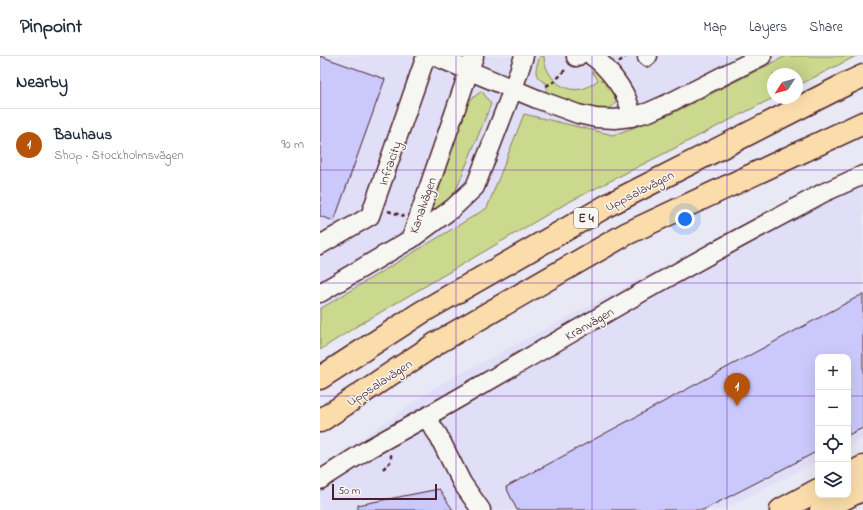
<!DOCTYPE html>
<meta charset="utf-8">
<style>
body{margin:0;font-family:"Indie Flower",sans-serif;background:#f2f2f3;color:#1f2937}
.controls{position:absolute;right:12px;bottom:12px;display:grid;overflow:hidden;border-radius:8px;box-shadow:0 4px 16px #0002}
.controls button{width:36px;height:36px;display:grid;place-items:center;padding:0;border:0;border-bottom:1px solid #e0e1e3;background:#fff;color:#1f2937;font:20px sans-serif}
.compass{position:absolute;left:447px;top:12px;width:36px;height:36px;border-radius:50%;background:#fff;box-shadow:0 4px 16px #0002;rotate:234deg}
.scale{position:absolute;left:12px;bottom:10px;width:105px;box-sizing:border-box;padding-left:4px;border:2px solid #4a1f2b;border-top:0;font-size:11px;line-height:14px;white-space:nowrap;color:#4a1f2b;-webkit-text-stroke:3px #f6f6f2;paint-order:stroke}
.you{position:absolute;left:365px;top:163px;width:14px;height:14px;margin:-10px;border:3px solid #fff;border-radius:50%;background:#1a73e8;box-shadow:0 0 0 6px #1a73e833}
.badge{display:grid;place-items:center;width:26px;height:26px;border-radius:50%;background:#b45309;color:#fff;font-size:13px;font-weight:700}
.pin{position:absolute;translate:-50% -33px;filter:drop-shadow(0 1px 2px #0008)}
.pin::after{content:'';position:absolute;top:21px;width:14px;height:12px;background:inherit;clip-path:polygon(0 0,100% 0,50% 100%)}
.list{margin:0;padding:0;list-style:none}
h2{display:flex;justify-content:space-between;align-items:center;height:52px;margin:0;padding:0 16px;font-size:17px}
h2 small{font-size:13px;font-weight:400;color:#747a83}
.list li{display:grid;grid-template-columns:26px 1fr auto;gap:12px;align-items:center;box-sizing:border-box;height:72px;padding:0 16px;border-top:1px solid #e0e1e3}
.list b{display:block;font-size:15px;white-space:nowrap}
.list p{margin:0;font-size:13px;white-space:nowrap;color:#747a83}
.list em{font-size:13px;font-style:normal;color:#747a83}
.icon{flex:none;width:22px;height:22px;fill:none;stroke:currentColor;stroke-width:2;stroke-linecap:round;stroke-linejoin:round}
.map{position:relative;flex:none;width:543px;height:454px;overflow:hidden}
header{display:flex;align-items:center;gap:24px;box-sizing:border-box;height:56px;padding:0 20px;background:#fff;border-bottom:1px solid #e0e1e3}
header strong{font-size:19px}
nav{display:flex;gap:22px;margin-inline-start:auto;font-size:14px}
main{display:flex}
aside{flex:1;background:#fff}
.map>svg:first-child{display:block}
.built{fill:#e0dff7}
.green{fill:#cad98d;stroke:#8a7c5c}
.building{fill:#cbc9fc;stroke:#4a1f2b}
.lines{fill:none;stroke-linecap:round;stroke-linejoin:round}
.minor-casing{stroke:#4a1f2b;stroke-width:21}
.major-casing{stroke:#4a1f2b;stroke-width:25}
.highway-casing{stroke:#4a1f2b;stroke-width:25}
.path{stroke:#4a1f2b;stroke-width:2.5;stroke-dasharray:4 3;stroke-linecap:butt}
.minor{stroke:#f6f6f2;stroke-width:18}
.major{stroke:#faddab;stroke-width:22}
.highway{stroke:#faddab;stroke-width:22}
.grid{fill:none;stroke:#7b2cbf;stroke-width:1;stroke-opacity:0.55}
.labels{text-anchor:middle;stroke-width:3;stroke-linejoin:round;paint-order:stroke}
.shield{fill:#f6f6f2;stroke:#7e6067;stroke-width:1}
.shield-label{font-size:12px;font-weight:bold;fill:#4a1f2b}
.street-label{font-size:13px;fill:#4a1f2b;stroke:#f6f6f2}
</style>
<header>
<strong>Pinpoint</strong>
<nav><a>Map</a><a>Layers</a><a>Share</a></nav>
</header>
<main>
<aside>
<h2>Nearby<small></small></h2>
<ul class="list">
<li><span class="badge">1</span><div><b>Bauhaus</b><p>Shop · Stockholmsvägen</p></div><em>90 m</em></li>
</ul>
</aside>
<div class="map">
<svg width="543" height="454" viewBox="0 0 543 454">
<rect width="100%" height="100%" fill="#e9e8f5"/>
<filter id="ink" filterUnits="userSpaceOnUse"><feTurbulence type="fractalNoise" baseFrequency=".025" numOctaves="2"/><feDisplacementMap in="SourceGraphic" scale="8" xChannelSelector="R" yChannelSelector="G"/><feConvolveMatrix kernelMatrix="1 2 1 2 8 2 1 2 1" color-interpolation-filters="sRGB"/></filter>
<g filter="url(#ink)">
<g class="built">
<path d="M 0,0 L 466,0 L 351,58 L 293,79 L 204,58 L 167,152 L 0,253 Z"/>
<path d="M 543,110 L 543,382 L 528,390 L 528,301 L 498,301 L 498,405 L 401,454 L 0,454 L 0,412 L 117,330 L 339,213 Z"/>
</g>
<g class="green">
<path d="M 220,0 L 224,0 C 225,21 244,39 265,32 C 270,30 274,27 278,24 L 272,16 L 275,12 L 286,25 L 297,43 C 291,68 240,42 225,37 L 228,28 C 212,21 215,14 220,0 Z"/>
<path d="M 466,0 L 536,0 L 477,30 L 477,18 L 453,18 L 453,42 L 247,147 L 37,270 L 0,294 L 0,253 L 167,152 L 204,58 L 293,79 L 351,58 Z"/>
<path d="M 162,35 L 171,48 L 136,134 L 124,148 L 103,162 L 143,49 Z"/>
</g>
<g class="building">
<path d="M 0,0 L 65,23 L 14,165 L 0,160 Z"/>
<path d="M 543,238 L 543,372 L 528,379 L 528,301 L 498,301 L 498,395 L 383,454 L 197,454 L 186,431 Z"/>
<path d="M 119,433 L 133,454 L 38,454 L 38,449 Z"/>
</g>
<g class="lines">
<defs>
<g id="minor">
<path d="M 114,0 L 217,43 L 258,58 L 276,62 L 295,63 L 311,61 L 329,56 L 351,46 L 442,0"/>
<path d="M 272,0 C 285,8 305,34 309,49 C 310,53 311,57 311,61"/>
<path d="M 256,1 L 258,0"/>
<path d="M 327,1 L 328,0"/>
<path d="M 91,183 L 154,0"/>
<path d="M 0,189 L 50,160 L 106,0"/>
<path d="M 0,237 L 91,183 L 133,152 L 155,131 L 193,33 L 204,0"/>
<path d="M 106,361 L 118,379 L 142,427 L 161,454"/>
<path d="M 0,424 L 50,392 L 106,361 L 324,235 L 414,185 L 503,137 L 543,119"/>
</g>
<g id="major">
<path d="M 528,419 L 543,411"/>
<path d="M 461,454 L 498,434"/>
<path d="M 501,454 L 543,433"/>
</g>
<g id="highway">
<path d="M 0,322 L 102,256 L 290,148 L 530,26 L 543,20"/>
<path d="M 0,365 L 117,287 L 306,178 L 543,67"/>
</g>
</defs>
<use href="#minor" class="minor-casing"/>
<use href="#major" class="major-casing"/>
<use href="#highway" class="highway-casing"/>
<g class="path">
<path d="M 299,6 L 306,0"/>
<path d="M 226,30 L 235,25 L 246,13"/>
<path d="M 68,155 L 84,160"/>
<path d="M 63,413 L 71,405 L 71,398"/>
</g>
<use href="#minor" class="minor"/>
<use href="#major" class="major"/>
<use href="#highway" class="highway"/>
</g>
</g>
<path class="grid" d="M 136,0 L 136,454M 272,0 L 272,454M 407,0 L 407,454M 0,114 L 543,114M 0,227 L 543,227M 0,340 L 498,340M 528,340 L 543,340"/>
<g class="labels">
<rect class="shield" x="254" y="152" width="24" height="20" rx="3"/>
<g class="shield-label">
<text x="266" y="166">E 4</text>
</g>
<g class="street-label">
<text transform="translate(69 107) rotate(-71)" y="5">Infracity</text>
<text transform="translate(319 134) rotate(-27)" y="5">Uppsalavägen</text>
<text transform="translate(102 149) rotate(-71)" y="5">Kanalvägen</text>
<text transform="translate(269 267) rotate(-30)" y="5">Kranvägen</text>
<text transform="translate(59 326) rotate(-33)" y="5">Uppsalavägen</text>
</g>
</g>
</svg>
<div class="controls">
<button>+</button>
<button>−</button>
<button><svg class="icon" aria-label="locate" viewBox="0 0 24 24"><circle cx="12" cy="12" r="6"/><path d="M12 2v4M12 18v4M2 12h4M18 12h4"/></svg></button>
<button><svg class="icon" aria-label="layers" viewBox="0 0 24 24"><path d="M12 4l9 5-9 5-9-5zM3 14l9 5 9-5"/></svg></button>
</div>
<svg class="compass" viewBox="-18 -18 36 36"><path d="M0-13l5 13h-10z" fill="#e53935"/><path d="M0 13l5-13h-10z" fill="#747a83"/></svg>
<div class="scale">50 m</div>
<div class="you"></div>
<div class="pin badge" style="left:417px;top:350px">1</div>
</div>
</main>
